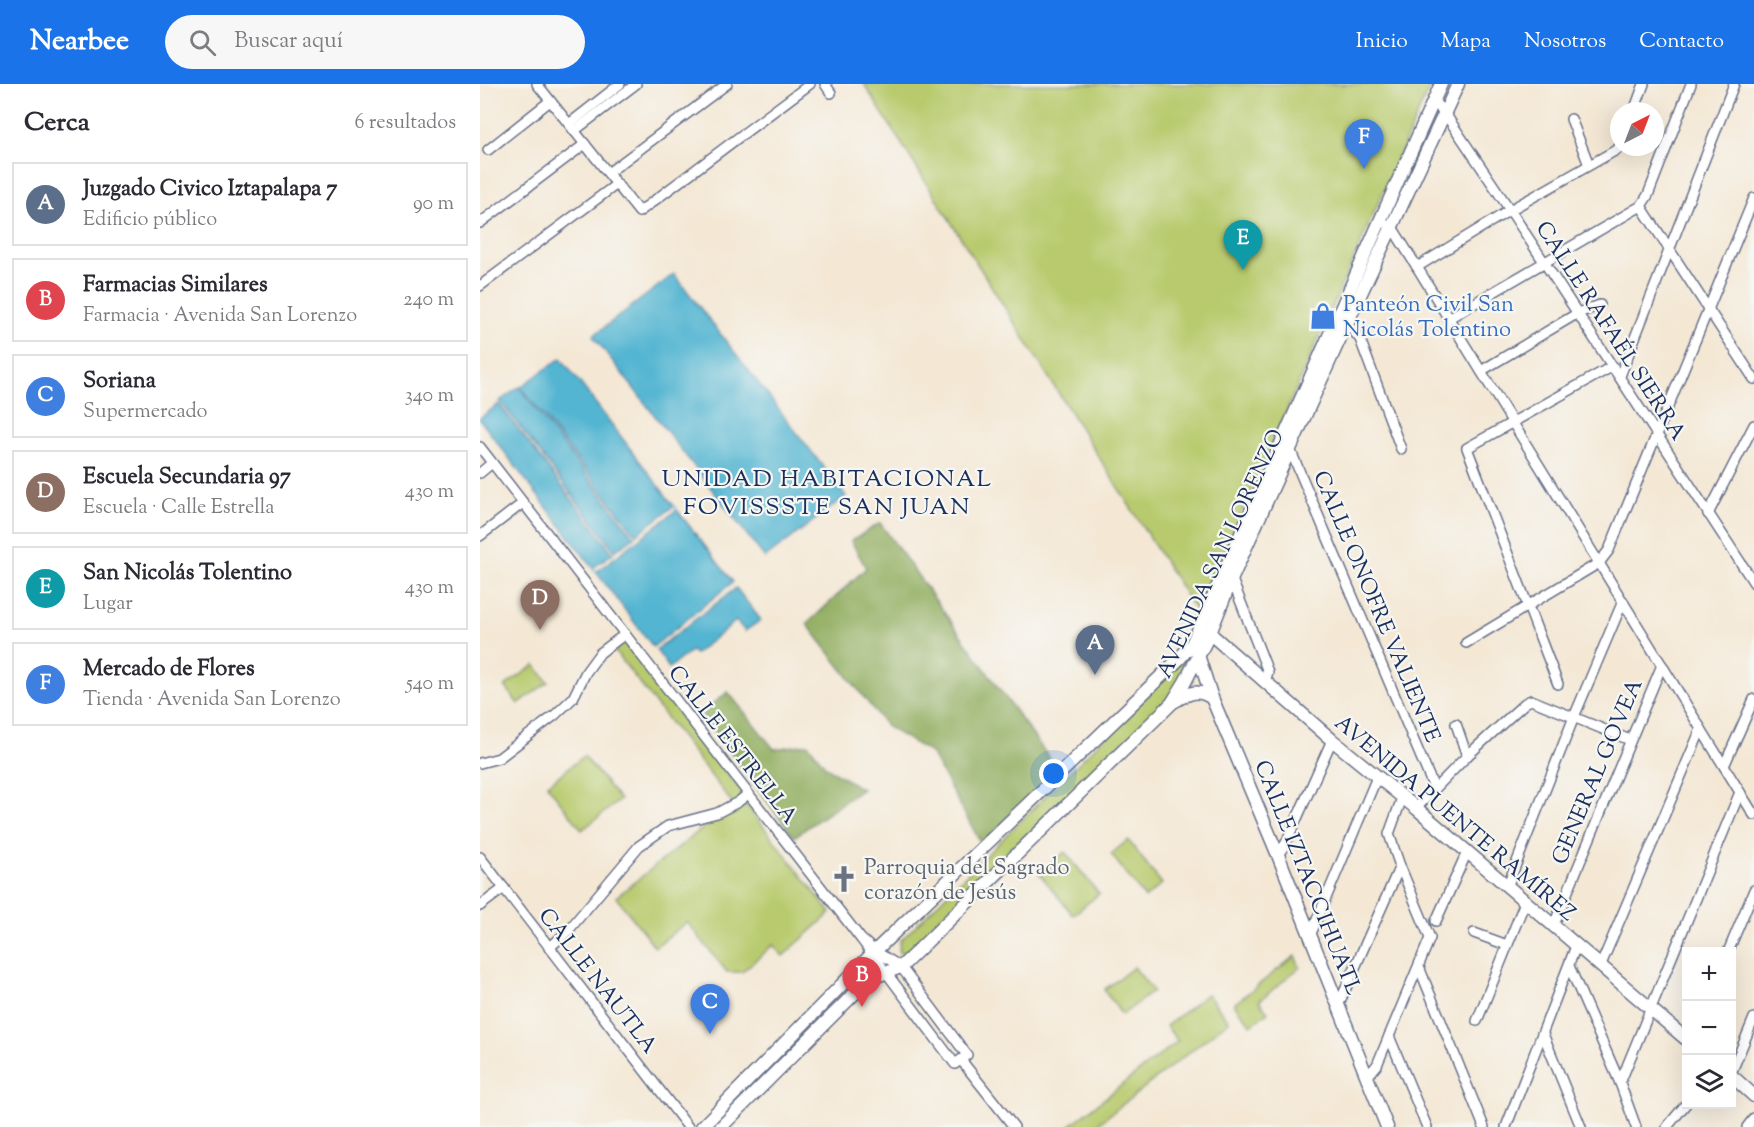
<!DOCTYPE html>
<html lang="es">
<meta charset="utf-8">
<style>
body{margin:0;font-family:"Sorts Mill Goudy",serif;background:#f7f7f7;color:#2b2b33}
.controls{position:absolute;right:18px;bottom:18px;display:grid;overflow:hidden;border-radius:0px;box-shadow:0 6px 24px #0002}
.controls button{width:54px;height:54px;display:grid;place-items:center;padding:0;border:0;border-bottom:2px solid #e1e1e2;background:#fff;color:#2b2b33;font:30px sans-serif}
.compass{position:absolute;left:1130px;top:18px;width:54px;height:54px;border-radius:50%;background:#fff;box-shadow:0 6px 24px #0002;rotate:42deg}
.you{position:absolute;left:574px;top:690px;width:21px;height:21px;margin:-15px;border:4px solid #fff;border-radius:50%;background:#1a73e8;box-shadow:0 0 0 9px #1a73e833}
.badge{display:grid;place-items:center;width:39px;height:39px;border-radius:50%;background:#1a73e8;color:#fff;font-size:20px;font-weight:700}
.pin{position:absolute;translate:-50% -50px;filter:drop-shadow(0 2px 3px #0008)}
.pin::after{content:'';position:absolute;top:32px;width:21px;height:18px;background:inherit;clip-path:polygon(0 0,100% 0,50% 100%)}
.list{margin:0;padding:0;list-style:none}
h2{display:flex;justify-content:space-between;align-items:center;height:78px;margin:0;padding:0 24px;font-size:26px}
h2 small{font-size:20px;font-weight:400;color:#7c7c81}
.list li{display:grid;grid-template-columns:39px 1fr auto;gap:18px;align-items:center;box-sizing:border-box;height:84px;margin:0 12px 12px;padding:0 12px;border:2px solid #e1e1e2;border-radius:0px}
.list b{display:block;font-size:22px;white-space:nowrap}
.list p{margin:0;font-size:20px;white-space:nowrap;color:#7c7c81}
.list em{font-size:20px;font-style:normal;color:#7c7c81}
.icon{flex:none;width:33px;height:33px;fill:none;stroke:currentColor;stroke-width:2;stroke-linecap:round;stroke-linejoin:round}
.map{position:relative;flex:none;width:1274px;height:1043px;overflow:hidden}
header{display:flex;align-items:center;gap:36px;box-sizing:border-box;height:84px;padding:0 30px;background:#1a73e8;color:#fff}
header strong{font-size:28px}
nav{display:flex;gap:33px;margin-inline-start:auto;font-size:21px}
.search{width:420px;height:54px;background:#f7f7f7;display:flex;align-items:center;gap:15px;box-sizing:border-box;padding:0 21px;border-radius:33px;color:#7c7c81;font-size:22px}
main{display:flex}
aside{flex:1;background:#fff}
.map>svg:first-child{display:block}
.green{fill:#b8ca6d;stroke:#6a7c66;stroke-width:1.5}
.forest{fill:#92ae60;stroke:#566e5f;stroke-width:1.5}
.water{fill:#52b5d1;stroke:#367298;stroke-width:1.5}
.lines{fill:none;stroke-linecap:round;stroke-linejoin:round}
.stream{stroke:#52b5d1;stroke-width:2}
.street-casing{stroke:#677088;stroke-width:12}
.secondary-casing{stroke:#677088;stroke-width:15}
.street{stroke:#fff;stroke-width:9}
.secondary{stroke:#fff;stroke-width:12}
.labels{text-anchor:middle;stroke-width:4.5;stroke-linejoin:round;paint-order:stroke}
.shop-label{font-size:22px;fill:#366cbe;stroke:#f6f6f2;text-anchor:start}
.street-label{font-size:22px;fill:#1b2f5e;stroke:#f6f6f2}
.worship-label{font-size:22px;fill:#5b616d;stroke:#f6f6f2;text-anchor:start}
.neighbourhood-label{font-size:24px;letter-spacing:1.5px;fill:#1b2f5e;stroke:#f6f6f2}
</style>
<header>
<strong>Nearbee</strong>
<div class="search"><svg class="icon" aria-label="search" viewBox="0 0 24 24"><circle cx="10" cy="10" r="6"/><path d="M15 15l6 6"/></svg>Buscar aquí</div>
<nav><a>Inicio</a><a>Mapa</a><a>Nosotros</a><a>Contacto</a></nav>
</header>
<main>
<aside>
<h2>Cerca<small>6 resultados</small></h2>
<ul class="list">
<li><span class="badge" style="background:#5c6f8a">A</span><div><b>Juzgado Civico Iztapalapa 7</b><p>Edificio público</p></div><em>90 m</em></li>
<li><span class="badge" style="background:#e0444e">B</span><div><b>Farmacias Similares</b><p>Farmacia · Avenida San Lorenzo</p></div><em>240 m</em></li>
<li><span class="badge" style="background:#3f7fe0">C</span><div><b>Soriana</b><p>Supermercado</p></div><em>340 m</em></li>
<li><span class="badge" style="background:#8d6e63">D</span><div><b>Escuela Secundaria 97</b><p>Escuela · Calle Estrella</p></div><em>430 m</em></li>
<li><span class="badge" style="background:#0f9aa8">E</span><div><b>San Nicolás Tolentino</b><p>Lugar</p></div><em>430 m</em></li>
<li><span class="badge" style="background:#3f7fe0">F</span><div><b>Mercado de Flores</b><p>Tienda · Avenida San Lorenzo</p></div><em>540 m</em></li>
</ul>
</aside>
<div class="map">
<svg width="1274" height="1043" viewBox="0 0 1274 1043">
<rect width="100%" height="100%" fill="#f6f6f2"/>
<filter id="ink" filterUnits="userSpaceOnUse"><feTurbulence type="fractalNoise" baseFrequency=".0167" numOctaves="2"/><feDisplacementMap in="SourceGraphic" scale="12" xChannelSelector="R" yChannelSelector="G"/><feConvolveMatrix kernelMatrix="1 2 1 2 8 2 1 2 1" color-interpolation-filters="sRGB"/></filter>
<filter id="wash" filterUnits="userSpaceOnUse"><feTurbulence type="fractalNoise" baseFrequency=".008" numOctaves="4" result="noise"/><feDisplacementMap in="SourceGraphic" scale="24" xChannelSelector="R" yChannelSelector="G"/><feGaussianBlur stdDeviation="1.35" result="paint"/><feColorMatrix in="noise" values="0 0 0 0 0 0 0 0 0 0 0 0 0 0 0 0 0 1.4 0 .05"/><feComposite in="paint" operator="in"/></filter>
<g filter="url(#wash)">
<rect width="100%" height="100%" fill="#f4e8d5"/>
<g class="green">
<path d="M 384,0 L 951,0 L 717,529 Z"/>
<path d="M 146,556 L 264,710 L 261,714 L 351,829 L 303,872 L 293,861 L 262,888 L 247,888 L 207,838 L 175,863 L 136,813 L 253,720 L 134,566 Z"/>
<path d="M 699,579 L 707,579 L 711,587 L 704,600 L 430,869 L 419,869 L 420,857 Z"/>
<path d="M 55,581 L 68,598 L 38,620 L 25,602 Z"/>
<path d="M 104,672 L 140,716 L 102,746 L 67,701 Z"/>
<path d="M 648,756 L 682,800 L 665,814 L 631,770 Z"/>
<path d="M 585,768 L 619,810 L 593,831 L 559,789 Z"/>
<path d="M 815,872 L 820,883 L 779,917 L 788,928 L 771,941 L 754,920 Z"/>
<path d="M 654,883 L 673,907 L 642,931 L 624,906 Z"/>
<path d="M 727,910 L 749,937 L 614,1043 L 588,1043 L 698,957 L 686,942 Z"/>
</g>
<g class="forest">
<path d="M 400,439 L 577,685 L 502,761 L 451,669 L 407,643 L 327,540 L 386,484 L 371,457 Z"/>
<path d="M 248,608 L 294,665 L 328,660 L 346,683 L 382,705 L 314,753 L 221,629 Z"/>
</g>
<g class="water">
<path d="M 194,190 L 366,412 L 285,474 L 113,252 Z"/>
<path d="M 81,274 L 194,422 L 156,451 L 41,303 Z"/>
<path d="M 39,303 L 154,453 L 135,467 L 20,317 Z"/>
<path d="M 19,320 L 133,469 L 113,484 L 0,336 L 0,334 Z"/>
<path d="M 197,426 L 253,498 L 173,563 L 116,488 Z"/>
<path d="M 256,504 L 281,536 L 265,547 L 256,537 L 215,570 L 211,567 L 189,584 L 176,566 Z"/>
</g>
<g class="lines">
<g class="stream">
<path d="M 194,422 L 197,426"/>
<path d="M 113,484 L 116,488"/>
</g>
</g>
</g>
<g filter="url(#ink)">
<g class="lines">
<defs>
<g id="street">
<path d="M 57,0 L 159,128 L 330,0"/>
<path d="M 345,0 L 351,9"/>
<path d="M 953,17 L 964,28 L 1030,126 L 1274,499"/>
<path d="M 1154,27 L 1164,0"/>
<path d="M 1091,35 L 1109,81"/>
<path d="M 89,40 L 140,0"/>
<path d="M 94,47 L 156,0"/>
<path d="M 8,66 L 70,17"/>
<path d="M 128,89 L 247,0"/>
<path d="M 1161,122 L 1274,295"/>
<path d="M 0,139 L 105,60"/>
<path d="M 907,140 L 912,143 L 937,183 L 1274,731"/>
<path d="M 937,183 L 1030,126 L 1138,65 L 1139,63"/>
<path d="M 0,202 L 137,100"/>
<path d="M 969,234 L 1161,122 L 1168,111 L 1211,0"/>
<path d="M 867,239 L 880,255 L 921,365"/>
<path d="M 1001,287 L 1098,229 L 1120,221"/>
<path d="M 1140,292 L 1254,0"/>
<path d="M 0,363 L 381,855 L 395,867 L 421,883 L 487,971 L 475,980 L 381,855"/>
<path d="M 808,364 L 810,365 L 954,704"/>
<path d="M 0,389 L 12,379"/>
<path d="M 1228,430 L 1274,341"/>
<path d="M 0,452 L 43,419"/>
<path d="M 751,493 L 788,588 L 785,598"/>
<path d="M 986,559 L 1119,479 L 1129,466 L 1274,114"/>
<path d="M 1078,600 L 987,364 L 1133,282"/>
<path d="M 976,640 L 987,672"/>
<path d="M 0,679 L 19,674 L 75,631 L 93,614 L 106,588 L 120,569 L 145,550"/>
<path d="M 1244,682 L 1274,615"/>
<path d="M 936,724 L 987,672 L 1045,619 L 1051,616 L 1150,656"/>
<path d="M 798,771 L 806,759 L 852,656"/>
<path d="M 0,773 L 208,1043"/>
<path d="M 1027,803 L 1094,633 L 1143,517"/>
<path d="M 0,822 L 24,804"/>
<path d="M 956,837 L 987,768"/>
<path d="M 1073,843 L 1182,581"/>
<path d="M 994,849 L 1027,861"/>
<path d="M 830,852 L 897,693"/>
<path d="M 69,864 L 87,848 L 159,762 L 188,742 L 237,729 L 258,718 L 268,710"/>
<path d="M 1248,868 L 1274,806"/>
<path d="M 1089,882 L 1140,999 L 1156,1043"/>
<path d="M 939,883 L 1004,1043"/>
<path d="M 1120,883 L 1221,645"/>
<path d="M 858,922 L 920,782"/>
<path d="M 997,937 L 1045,818"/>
<path d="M 1063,950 L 1101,1043"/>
<path d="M 909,952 L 947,1043"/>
<path d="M 481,976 L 534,1043"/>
<path d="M 1252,987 L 1274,934"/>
<path d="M 887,993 L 897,981 L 950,854 L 920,782 L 909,750 L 922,714"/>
<path d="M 1140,999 L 1260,708"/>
<path d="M 1026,1043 L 1096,862"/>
<path d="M 1187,1043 L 1206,1020"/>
<path d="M 1267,1043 L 1274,1034"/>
</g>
<g id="secondary">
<path d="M 726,546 L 852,656 L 936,724 L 1206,955"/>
<path d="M 717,568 L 732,614 L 798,771 L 907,1043"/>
<path d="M 695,617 C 710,608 718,605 732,614"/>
<path d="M 1252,992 L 1274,1012"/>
<path d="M 222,1043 L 395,867 L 699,575 L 712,560 L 961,0"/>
<path d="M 241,1043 L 389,895 L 421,883 L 692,619 L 705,598 L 730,549 L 752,494 L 855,265 L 978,0"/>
</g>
</defs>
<use href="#street" class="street-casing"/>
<use href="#secondary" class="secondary-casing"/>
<use href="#street" class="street"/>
<use href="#secondary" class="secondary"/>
</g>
</g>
<defs>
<symbol id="shop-bare" viewBox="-9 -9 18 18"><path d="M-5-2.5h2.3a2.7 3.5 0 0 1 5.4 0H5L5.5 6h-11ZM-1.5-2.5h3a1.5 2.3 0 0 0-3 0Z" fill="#3f7fe0" stroke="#f6f6f2" stroke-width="2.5" paint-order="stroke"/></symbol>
<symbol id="church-bare" viewBox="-9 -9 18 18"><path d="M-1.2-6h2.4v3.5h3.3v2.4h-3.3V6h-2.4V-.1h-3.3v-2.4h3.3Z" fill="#6b7280" stroke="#f6f6f2" stroke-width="2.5" paint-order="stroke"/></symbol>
</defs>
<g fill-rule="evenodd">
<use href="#shop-bare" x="824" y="213" width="38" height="38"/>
<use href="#church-bare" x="345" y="776" width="38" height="38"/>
</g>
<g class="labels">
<g class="shop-label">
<text x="863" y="227">Panteón Civil San<tspan x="863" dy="25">Nicolás Tolentino</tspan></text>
</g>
<g class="street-label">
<text transform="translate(1132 246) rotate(57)" y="8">CALLE RAFAÉL SIERRA</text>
<text transform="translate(739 469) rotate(-65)" y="8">AVENIDA SAN LORENZO</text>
<text transform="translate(898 522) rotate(67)" y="8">CALLE ONOFRE VALIENTE</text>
<text transform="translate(254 660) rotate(52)" y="8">CALLE ESTRELLA</text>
<text transform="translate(1116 687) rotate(-67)" y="8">GENERAL GOVEA</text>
<text transform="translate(976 733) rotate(40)" y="8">AVENIDA PUENTE RAMÍREZ</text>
<text transform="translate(829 793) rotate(68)" y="8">CALLE IZTACCIHUATL</text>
<text transform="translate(119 896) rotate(52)" y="8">CALLE NAUTLA</text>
</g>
<g class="worship-label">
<text x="384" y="790">Parroquia del Sagrado<tspan x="384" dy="25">corazón de Jesús</tspan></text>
</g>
<g class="neighbourhood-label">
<text x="347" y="402">UNIDAD HABITACIONAL<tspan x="347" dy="28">FOVISSSTE SAN JUAN</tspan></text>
</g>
</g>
</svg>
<div class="controls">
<button>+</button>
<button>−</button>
<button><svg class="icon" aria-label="layers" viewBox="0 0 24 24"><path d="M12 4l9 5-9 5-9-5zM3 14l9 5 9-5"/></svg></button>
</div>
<svg class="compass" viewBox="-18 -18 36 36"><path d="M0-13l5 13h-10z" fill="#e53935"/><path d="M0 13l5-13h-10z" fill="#7c7c81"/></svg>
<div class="you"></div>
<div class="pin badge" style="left:615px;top:591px;background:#5c6f8a">A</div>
<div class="pin badge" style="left:382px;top:923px;background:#e0444e">B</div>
<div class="pin badge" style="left:230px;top:950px;background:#3f7fe0">C</div>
<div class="pin badge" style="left:60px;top:546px;background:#8d6e63">D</div>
<div class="pin badge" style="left:763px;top:186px;background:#0f9aa8">E</div>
<div class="pin badge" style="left:884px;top:85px;background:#3f7fe0">F</div>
</div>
</main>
